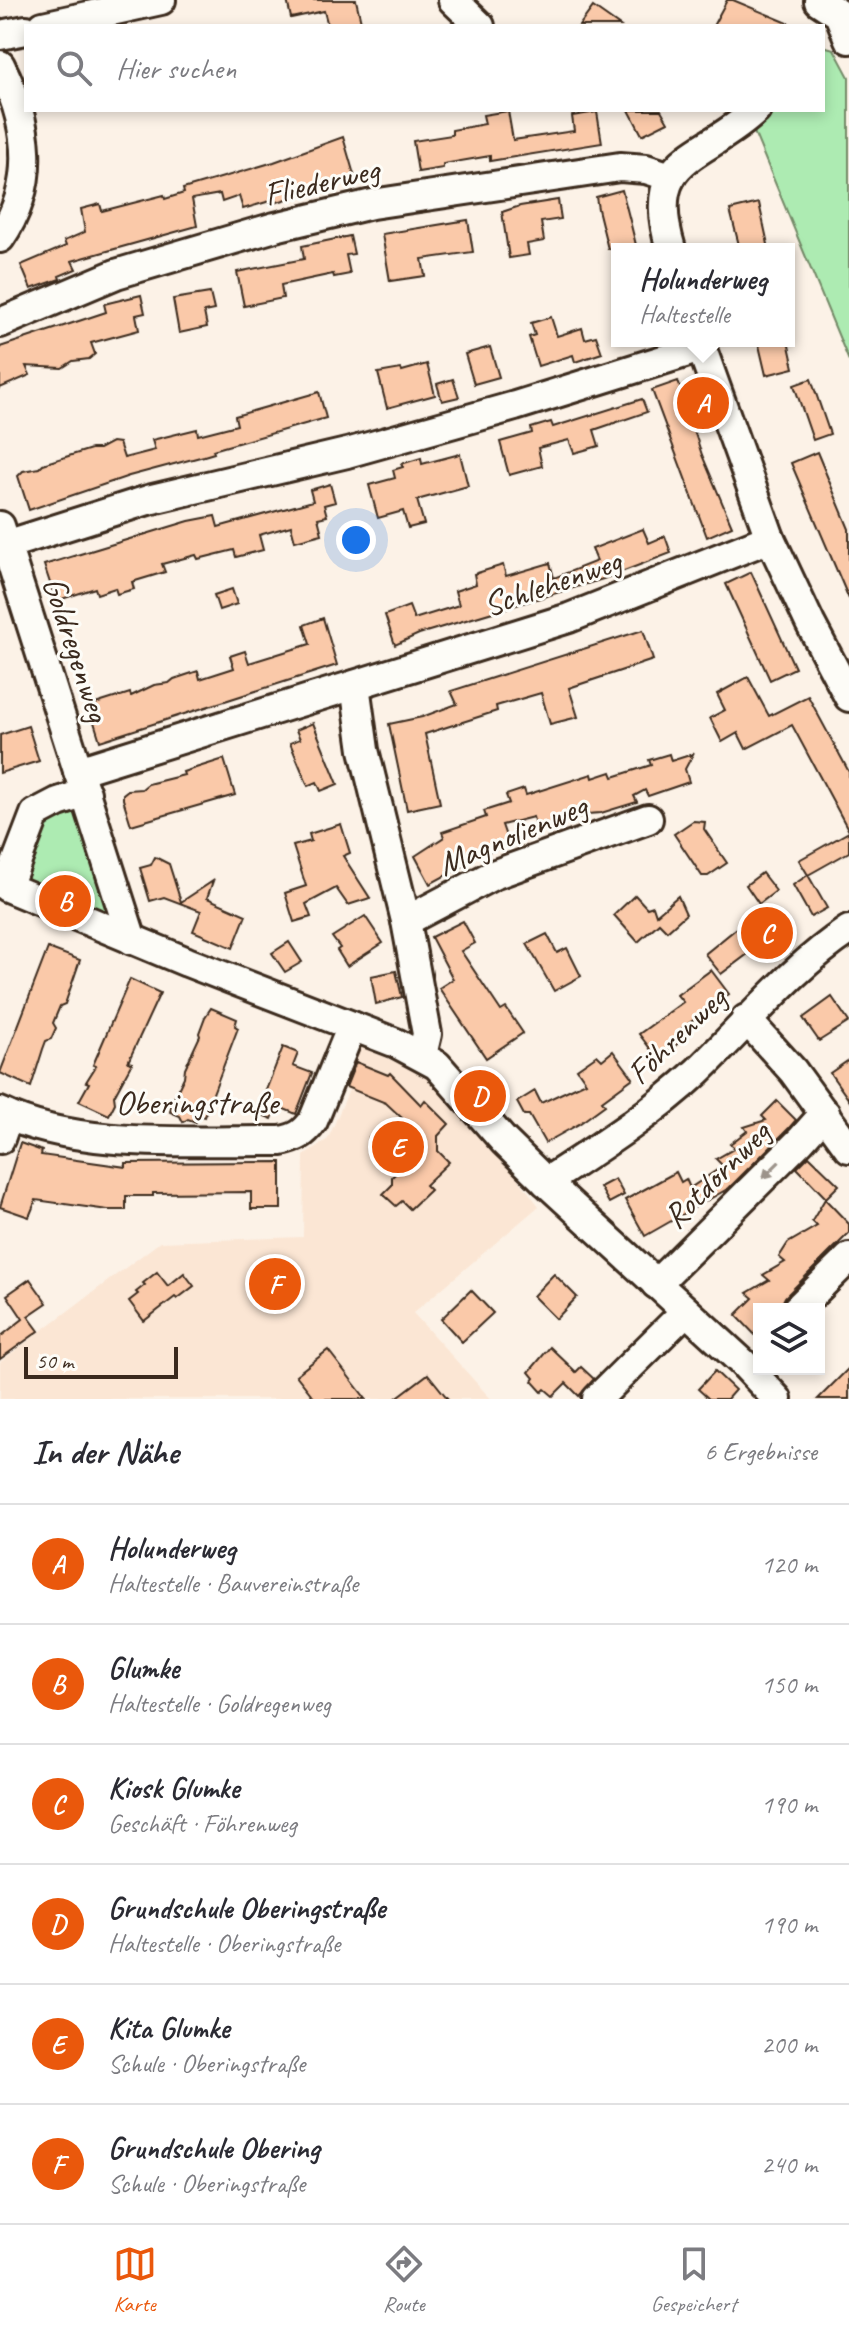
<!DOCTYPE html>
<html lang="de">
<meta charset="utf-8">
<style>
body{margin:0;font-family:Caveat,sans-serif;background:#f7f7f7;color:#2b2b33}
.controls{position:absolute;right:24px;bottom:24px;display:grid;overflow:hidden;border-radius:0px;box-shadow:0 4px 12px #0003}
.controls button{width:72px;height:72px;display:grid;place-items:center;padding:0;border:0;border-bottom:2px solid #e1e1e2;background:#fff;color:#2b2b33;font:40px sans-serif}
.scale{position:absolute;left:24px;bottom:20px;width:154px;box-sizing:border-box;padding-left:8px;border:4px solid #3b2a1e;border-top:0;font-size:22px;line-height:28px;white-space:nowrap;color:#3b2a1e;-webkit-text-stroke:6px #fdfcf7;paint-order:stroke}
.you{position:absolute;left:356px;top:540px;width:28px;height:28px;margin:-20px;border:6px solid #fff;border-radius:50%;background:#1a73e8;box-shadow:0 0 0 12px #1a73e833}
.badge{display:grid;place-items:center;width:52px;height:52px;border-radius:50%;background:#ea580c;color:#fff;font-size:26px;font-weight:700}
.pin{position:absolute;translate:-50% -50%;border:4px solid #fff;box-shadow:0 2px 8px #0006}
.popup{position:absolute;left:611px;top:243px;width:184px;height:104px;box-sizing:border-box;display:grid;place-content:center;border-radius:0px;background:#fff;filter:drop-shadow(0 2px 6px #0005);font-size:26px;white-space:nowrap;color:#7c7c81}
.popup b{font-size:30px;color:#2b2b33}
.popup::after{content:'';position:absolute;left:50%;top:100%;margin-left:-16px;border:16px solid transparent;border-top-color:#fff}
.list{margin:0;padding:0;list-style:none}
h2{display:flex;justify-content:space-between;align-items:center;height:104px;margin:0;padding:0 32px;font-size:34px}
h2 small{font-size:26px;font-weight:400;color:#7c7c81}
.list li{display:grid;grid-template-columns:52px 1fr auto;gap:24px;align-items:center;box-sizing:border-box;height:120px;padding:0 32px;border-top:2px solid #e1e1e2}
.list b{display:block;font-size:30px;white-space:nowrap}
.list p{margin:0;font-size:26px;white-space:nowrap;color:#7c7c81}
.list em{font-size:26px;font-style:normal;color:#7c7c81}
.icon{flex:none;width:44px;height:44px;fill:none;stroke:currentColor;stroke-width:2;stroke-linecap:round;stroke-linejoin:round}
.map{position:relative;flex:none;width:849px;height:1399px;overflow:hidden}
.search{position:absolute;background:#fff;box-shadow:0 4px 12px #0003;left:24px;right:24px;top:24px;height:88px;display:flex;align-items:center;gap:20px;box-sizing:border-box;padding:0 28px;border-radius:0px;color:#7c7c81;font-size:30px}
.sheet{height:824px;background:#fff}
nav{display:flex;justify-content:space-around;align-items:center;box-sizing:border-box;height:112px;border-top:2px solid #e1e1e2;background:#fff;font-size:22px;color:#7c7c81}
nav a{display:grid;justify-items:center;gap:4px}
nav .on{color:#ea580c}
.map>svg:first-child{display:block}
.built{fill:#fbe6d4}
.green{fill:#adebb2;stroke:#748a68;stroke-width:2}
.building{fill:#fac9a9;stroke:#3b2a1e;stroke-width:2}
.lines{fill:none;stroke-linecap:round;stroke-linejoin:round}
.minor-casing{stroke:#3b2a1e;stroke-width:34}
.minor{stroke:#fdfcf7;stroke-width:28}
.oneway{fill:#9c938a}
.labels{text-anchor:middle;stroke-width:6;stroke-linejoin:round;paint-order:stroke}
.street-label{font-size:34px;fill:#3b2a1e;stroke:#fdfcf7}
</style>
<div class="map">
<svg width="849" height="1399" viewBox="0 0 849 1399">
<rect width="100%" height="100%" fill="#fcf2e7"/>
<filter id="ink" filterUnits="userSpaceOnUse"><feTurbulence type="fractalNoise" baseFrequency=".0125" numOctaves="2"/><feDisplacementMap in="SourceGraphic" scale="16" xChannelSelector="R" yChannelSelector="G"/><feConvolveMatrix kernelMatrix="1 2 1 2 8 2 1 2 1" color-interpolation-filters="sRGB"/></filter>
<g filter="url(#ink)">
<path class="built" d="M 359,1045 L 426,1076 L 487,1138 L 539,1206 L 413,1313 L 491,1399 L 0,1399 L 0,1362 L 160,1242 L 303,1237 L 304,1156 L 328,1139 L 349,1090 L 336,1084 Z"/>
<g class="green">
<path d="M 823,46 L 834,49 L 849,77 L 849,361 L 754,132 L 775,110 L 823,110 Z"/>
<path d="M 71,809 L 82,817 L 110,902 L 104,910 L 95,914 L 24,879 L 38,820 Z"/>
</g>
<g class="building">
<path d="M 287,0 L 356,0 L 362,26 L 328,26 L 324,11 L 291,18 Z"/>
<path d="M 727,0 L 733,0 L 795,26 L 713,26 Z"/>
<path d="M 593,7 L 620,26 L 579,26 Z"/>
<path d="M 629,110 L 661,110 L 668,122 L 642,135 Z"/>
<path d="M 508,111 L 513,140 L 574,131 L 572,116 L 597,112 L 602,143 L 490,161 L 490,156 L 443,164 L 443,168 L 418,172 L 413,141 L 452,135 L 452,130 L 485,124 L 483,115 Z"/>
<path d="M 343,137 L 355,178 L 271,204 L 270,201 L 243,209 L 239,196 L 222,202 L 220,194 L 192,199 L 197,226 L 72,261 L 76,269 L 59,276 L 60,279 L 31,289 L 21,265 L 66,246 L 64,241 L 85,232 L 81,209 L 100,204 L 102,211 L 164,195 L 165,199 L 184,193 L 183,189 L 274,162 Z"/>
<path d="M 622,190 L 630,221 L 637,249 L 608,249 L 598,209 L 596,197 Z"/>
<path d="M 558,200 L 561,219 L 541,222 L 544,241 L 527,244 L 529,255 L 509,258 L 502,212 L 520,206 Z"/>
<path d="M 759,203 L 769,249 L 740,249 L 730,210 Z"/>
<path d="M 468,220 L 473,252 L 422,259 L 425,276 L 390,281 L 382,234 Z"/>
<path d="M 350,236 L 354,254 L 346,255 L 350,274 L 334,277 L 333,274 L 281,285 L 283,298 L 244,306 L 237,272 L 304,259 L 302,246 Z"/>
<path d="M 210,293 L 214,310 L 204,312 L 207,327 L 179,333 L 173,299 Z"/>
<path d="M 141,295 L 145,313 L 136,315 L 139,330 L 91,343 L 95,354 L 89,359 L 73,361 L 62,368 L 26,366 L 30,375 L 0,388 L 0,347 L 106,312 L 104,304 Z"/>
<path d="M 551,317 L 557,336 L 582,328 L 585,339 L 596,336 L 602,353 L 575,362 L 573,355 L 538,366 L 529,337 L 535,335 L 531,323 Z"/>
<path d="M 758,341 L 788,341 L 794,368 L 766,375 Z"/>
<path d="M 490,347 L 499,377 L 474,384 L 465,354 Z"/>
<path d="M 427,364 L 435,395 L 387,408 L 378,373 L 401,369 L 402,371 Z"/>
<path d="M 453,379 L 459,397 L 442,401 L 437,384 Z"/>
<path d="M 811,379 L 830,434 L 813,440 L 794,385 Z"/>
<path d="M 678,381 L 702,455 L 732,526 L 707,537 L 652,390 Z"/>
<path d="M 319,392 L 326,418 L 213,450 L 214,453 L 204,456 L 129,476 L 29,510 L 18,476 L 23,471 L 39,468 L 43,464 L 91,449 L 99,449 L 112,442 L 119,443 L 124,458 L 155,450 L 152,440 L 197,429 L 198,435 L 237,425 L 235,416 Z"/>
<path d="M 642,399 L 647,412 L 594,430 L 599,446 L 574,453 L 569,440 L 538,448 L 542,466 L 509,475 L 500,442 L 532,433 L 531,428 L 551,422 L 553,427 Z"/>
<path d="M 817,452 L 849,529 L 849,599 L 791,463 Z"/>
<path d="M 460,454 L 468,486 L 417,500 L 424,524 L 408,528 L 403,511 L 378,518 L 369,485 L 395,478 L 393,470 L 403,467 L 401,464 L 421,458 L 422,464 Z"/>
<path d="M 330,484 L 335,502 L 324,505 L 327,516 L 318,518 L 322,534 L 295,541 L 291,526 L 259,535 L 263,550 L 236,557 L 234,550 L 198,559 L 196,555 L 162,564 L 165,572 L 132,582 L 134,589 L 117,594 L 115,588 L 97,594 L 95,588 L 56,601 L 44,565 L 189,521 L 215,516 L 218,527 L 313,501 L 310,490 Z"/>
<path d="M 643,529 L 649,543 L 665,536 L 671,553 L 603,579 L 419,634 L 395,645 L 385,615 L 409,606 L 414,619 L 459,605 L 455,591 L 476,584 L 474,574 L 503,565 L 506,576 L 550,563 L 554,578 L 597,561 L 592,549 Z"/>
<path d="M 751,572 L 795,668 L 770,680 L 726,584 Z"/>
<path d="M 232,589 L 237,604 L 219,610 L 214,595 Z"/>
<path d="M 323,618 L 337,665 L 100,741 L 89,706 L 130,693 L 131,696 L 154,685 L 169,683 L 174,679 L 198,671 L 200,679 L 234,668 L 230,656 L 245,651 L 249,663 L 310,644 L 304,625 Z"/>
<path d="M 643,630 L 653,660 L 569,688 L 578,717 L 550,724 L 541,693 L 496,706 L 497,711 L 425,734 L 440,803 L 407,810 L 389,724 L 422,717 L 457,704 L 451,691 Z"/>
<path d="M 748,677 L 769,716 L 808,696 L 849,772 L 849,831 L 792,725 L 746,749 L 738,733 L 722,742 L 710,718 L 725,710 L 717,694 Z"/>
<path d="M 313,723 L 338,784 L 321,791 L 317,782 L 308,786 L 290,743 L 300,739 L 296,730 Z"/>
<path d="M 28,726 L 39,761 L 0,773 L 0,735 Z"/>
<path d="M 669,754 L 671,761 L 693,754 L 685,769 L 689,782 L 648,796 L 645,790 L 634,796 L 637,802 L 601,813 L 587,814 L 537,831 L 533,817 L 502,825 L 509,845 L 463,860 L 465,865 L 430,884 L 415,856 L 444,837 L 442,832 L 486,817 L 484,811 L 509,803 L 506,795 L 524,789 L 526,795 L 592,774 L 593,778 L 611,772 L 613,777 L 651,765 L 649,760 Z"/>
<path d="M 224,759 L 235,795 L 131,825 L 123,799 L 123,794 L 128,790 L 142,789 L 148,784 L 184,775 L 183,772 Z"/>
<path d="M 693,821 L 705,822 L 704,829 L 727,863 L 708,876 L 702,876 L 674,834 Z"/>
<path d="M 341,824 L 350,853 L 343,856 L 370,898 L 348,905 L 336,888 L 306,904 L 311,917 L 294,922 L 285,893 L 306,886 L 293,846 L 311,841 L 309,834 Z"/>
<path d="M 849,832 L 849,852 L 808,875 L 799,860 Z"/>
<path d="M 155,857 L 169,864 L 181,902 L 213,881 L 207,898 L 246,915 L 233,948 L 193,931 L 201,911 L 164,897 L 150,901 L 140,868 L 151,865 Z"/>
<path d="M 762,873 L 776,891 L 759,904 L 746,885 Z"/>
<path d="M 808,875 L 827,908 L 811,917 L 793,885 Z"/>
<path d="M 635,895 L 647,908 L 653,906 L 656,915 L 678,896 L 686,914 L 667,931 L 659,923 L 638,942 L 614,915 Z"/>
<path d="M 763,907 L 787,939 L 762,957 L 756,948 L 721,974 L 705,954 Z"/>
<path d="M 365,916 L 383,943 L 347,966 L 337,950 L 340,948 L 332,937 Z"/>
<path d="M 463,921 L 475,943 L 461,951 L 501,1011 L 506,1008 L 523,1033 L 486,1058 L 439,988 L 453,979 L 431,937 Z"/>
<path d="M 547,934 L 557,953 L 567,948 L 581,976 L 554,991 L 527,944 Z"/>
<path d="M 289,942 L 302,962 L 285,972 L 272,953 Z"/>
<path d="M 48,948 L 80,960 L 65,1004 L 60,1006 L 53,1023 L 56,1028 L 51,1039 L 46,1041 L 43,1049 L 31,1087 L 0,1073 Z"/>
<path d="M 711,970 L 729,994 L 680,1030 L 686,1037 L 658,1059 L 639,1034 L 683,1002 L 677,995 Z"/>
<path d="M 396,971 L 402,997 L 376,1004 L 371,976 Z"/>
<path d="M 130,979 L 160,993 L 128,1062 L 132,1063 L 114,1096 L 115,1103 L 109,1115 L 79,1101 L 89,1083 L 86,1082 L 96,1066 L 93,1065 Z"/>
<path d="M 832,997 L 849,1022 L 819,1041 L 803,1018 Z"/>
<path d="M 211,1008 L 237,1019 L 235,1026 L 238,1028 L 204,1117 L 199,1115 L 196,1122 L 188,1119 L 183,1122 L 180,1116 L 170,1112 L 172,1102 L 184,1077 L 185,1068 L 200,1036 L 199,1033 L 205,1017 Z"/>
<path d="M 283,1047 L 298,1053 L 293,1066 L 312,1073 L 296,1114 L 277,1106 L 272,1119 L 257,1113 Z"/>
<path d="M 613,1051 L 633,1078 L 602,1101 L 605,1105 L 579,1124 L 545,1143 L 529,1115 L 524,1115 L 517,1102 L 535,1091 L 541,1103 L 586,1082 L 577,1069 L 597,1055 L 602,1060 Z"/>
<path d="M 849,1060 L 849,1100 L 830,1073 Z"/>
<path d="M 356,1062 L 388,1075 L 390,1073 L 421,1105 L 425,1100 L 449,1124 L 438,1136 L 438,1151 L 449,1162 L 425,1185 L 430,1190 L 410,1209 L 402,1201 L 396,1206 L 383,1194 L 392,1185 L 392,1177 L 414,1155 L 369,1155 L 369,1137 L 382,1137 L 402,1118 L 386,1103 L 346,1087 Z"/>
<path d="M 777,1101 L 796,1120 L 789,1128 L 729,1188 L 645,1236 L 625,1200 L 676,1172 L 681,1182 L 686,1179 L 690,1188 L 723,1166 L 716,1159 L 735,1148 L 730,1144 L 747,1131 L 744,1127 L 766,1120 L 762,1116 Z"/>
<path d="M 20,1143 L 42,1151 L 41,1155 L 126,1167 L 126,1163 L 281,1162 L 281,1209 L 251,1209 L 251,1192 L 153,1193 L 153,1196 L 126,1196 L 126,1210 L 108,1210 L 36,1200 L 29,1217 L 0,1207 Z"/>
<path d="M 809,1156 L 839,1185 L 826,1198 L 797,1168 Z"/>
<path d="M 615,1179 L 624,1195 L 609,1203 L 600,1187 Z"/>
<path d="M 825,1199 L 849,1224 L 849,1233 L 785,1297 L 780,1309 L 759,1309 L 759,1339 L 736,1315 L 753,1298 L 747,1293 L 769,1280 L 763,1275 L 785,1262 L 779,1257 L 788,1243 L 817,1226 L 812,1221 Z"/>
<path d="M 157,1272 L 168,1286 L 184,1273 L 194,1286 L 177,1299 L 175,1297 L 144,1321 L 129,1301 L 138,1294 L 136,1292 L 145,1285 L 143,1283 Z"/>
<path d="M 554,1274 L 577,1297 L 556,1319 L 533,1296 Z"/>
<path d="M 30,1279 L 47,1303 L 28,1316 L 39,1331 L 0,1359 L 0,1337 L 23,1319 L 7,1295 Z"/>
<path d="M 471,1290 L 493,1313 L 462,1342 L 441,1319 Z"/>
<path d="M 550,1347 L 576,1372 L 581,1367 L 594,1379 L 579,1396 L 566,1383 L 553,1396 L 545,1389 L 542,1392 L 532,1381 L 534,1378 L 529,1372 Z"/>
<path d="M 328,1350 L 366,1399 L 315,1399 L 296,1375 Z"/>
<path d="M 849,1368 L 849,1399 L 818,1399 Z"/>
<path d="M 715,1371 L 735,1390 L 727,1399 L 709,1399 L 698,1389 Z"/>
<path d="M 428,1374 L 448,1399 L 395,1399 Z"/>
</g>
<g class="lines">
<defs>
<g id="minor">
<path d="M 453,0 L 480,26"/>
<path d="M 819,1 L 839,14 L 849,39"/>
<path d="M 43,26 L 161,0"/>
<path d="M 0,35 L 26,30"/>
<path d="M 0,65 C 29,122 38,183 0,238"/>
<path d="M 671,249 C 642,153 704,160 756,110"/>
<path d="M 0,323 L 116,274 L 275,227 L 372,204 L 620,167 L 646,169 L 671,177"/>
<path d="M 699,341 L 770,538 L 810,623 L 849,697"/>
<path d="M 0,526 L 132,940"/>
<path d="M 6,545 L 148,500 L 347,453 L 515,406 L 701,348"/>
<path d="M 355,685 L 364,750 L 406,921 L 427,1034 L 422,1055"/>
<path d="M 78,771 L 569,618 L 770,538"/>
<path d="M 86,793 L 58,802 L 35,814 L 7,887 L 187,962 L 396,1043 L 437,1065 L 504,1141 L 546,1182 L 743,1363 L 777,1399"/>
<path d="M 406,921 L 493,875 L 648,819"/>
<path d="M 746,1019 L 793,1071 L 849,1148"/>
<path d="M 0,1112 C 78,1150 195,1140 281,1141 C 296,1138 304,1134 313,1121 L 352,1026"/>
<path d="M 0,1139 L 8,1116"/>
<path d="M 546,1182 C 598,1148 652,1114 698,1071 C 748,1023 790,969 849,930"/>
<path d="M 656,1284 L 801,1140 L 825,1113"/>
<path d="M 797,1309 L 849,1258"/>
<path d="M 597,1399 L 686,1311"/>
</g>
</defs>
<use href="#minor" class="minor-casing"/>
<use href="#minor" class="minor"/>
</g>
<defs><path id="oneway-solid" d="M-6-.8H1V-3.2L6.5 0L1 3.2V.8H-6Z" transform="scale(2)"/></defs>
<use class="oneway" href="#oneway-solid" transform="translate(771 1170) rotate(135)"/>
</g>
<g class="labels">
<g class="street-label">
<text transform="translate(321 181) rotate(-13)" y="12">Fliederweg</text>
<text transform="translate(552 582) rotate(-19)" y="12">Schlehenweg</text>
<text transform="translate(77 649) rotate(72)" y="12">Goldregenweg</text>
<text transform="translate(512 834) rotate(-23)" y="12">Magnolienweg</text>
<text transform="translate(676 1035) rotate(-44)" y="12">Föhrenweg</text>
<text x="197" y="1114">Oberingstraße</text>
<text transform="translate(716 1174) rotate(-45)" y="12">Rotdornweg</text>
</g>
</g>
</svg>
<div class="controls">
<button><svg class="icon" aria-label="layers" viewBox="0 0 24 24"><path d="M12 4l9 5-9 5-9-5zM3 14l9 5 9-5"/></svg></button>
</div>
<div class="scale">50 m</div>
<div class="you"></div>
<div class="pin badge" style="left:703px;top:403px">A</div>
<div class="popup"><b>Holunderweg</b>Haltestelle</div>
<div class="pin badge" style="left:65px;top:901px">B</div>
<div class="pin badge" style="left:767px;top:933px">C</div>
<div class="pin badge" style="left:480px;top:1096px">D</div>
<div class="pin badge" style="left:398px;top:1147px">E</div>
<div class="pin badge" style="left:275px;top:1284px">F</div>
<div class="search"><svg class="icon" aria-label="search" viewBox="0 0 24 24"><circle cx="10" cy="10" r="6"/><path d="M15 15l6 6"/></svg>Hier suchen</div>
</div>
<section class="sheet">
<h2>In der Nähe<small>6 Ergebnisse</small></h2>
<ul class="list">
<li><span class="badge">A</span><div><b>Holunderweg</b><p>Haltestelle · Bauvereinstraße</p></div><em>120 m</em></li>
<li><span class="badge">B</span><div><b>Glumke</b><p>Haltestelle · Goldregenweg</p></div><em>150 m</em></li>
<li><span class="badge">C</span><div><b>Kiosk Glumke</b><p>Geschäft · Föhrenweg</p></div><em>190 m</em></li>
<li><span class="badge">D</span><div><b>Grundschule Oberingstraße</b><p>Haltestelle · Oberingstraße</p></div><em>190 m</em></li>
<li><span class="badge">E</span><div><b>Kita Glumke</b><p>Schule · Oberingstraße</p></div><em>200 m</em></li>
<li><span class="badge">F</span><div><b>Grundschule Obering</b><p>Schule · Oberingstraße</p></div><em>240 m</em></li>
</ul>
</section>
<nav>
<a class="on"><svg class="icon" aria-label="map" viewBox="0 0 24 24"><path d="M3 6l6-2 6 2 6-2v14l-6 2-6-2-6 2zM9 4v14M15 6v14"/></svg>Karte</a>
<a><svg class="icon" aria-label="directions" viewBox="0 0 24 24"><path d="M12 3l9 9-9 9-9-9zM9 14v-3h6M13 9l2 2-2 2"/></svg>Route</a>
<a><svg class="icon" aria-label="saved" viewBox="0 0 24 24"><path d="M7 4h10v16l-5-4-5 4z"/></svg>Gespeichert</a>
</nav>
